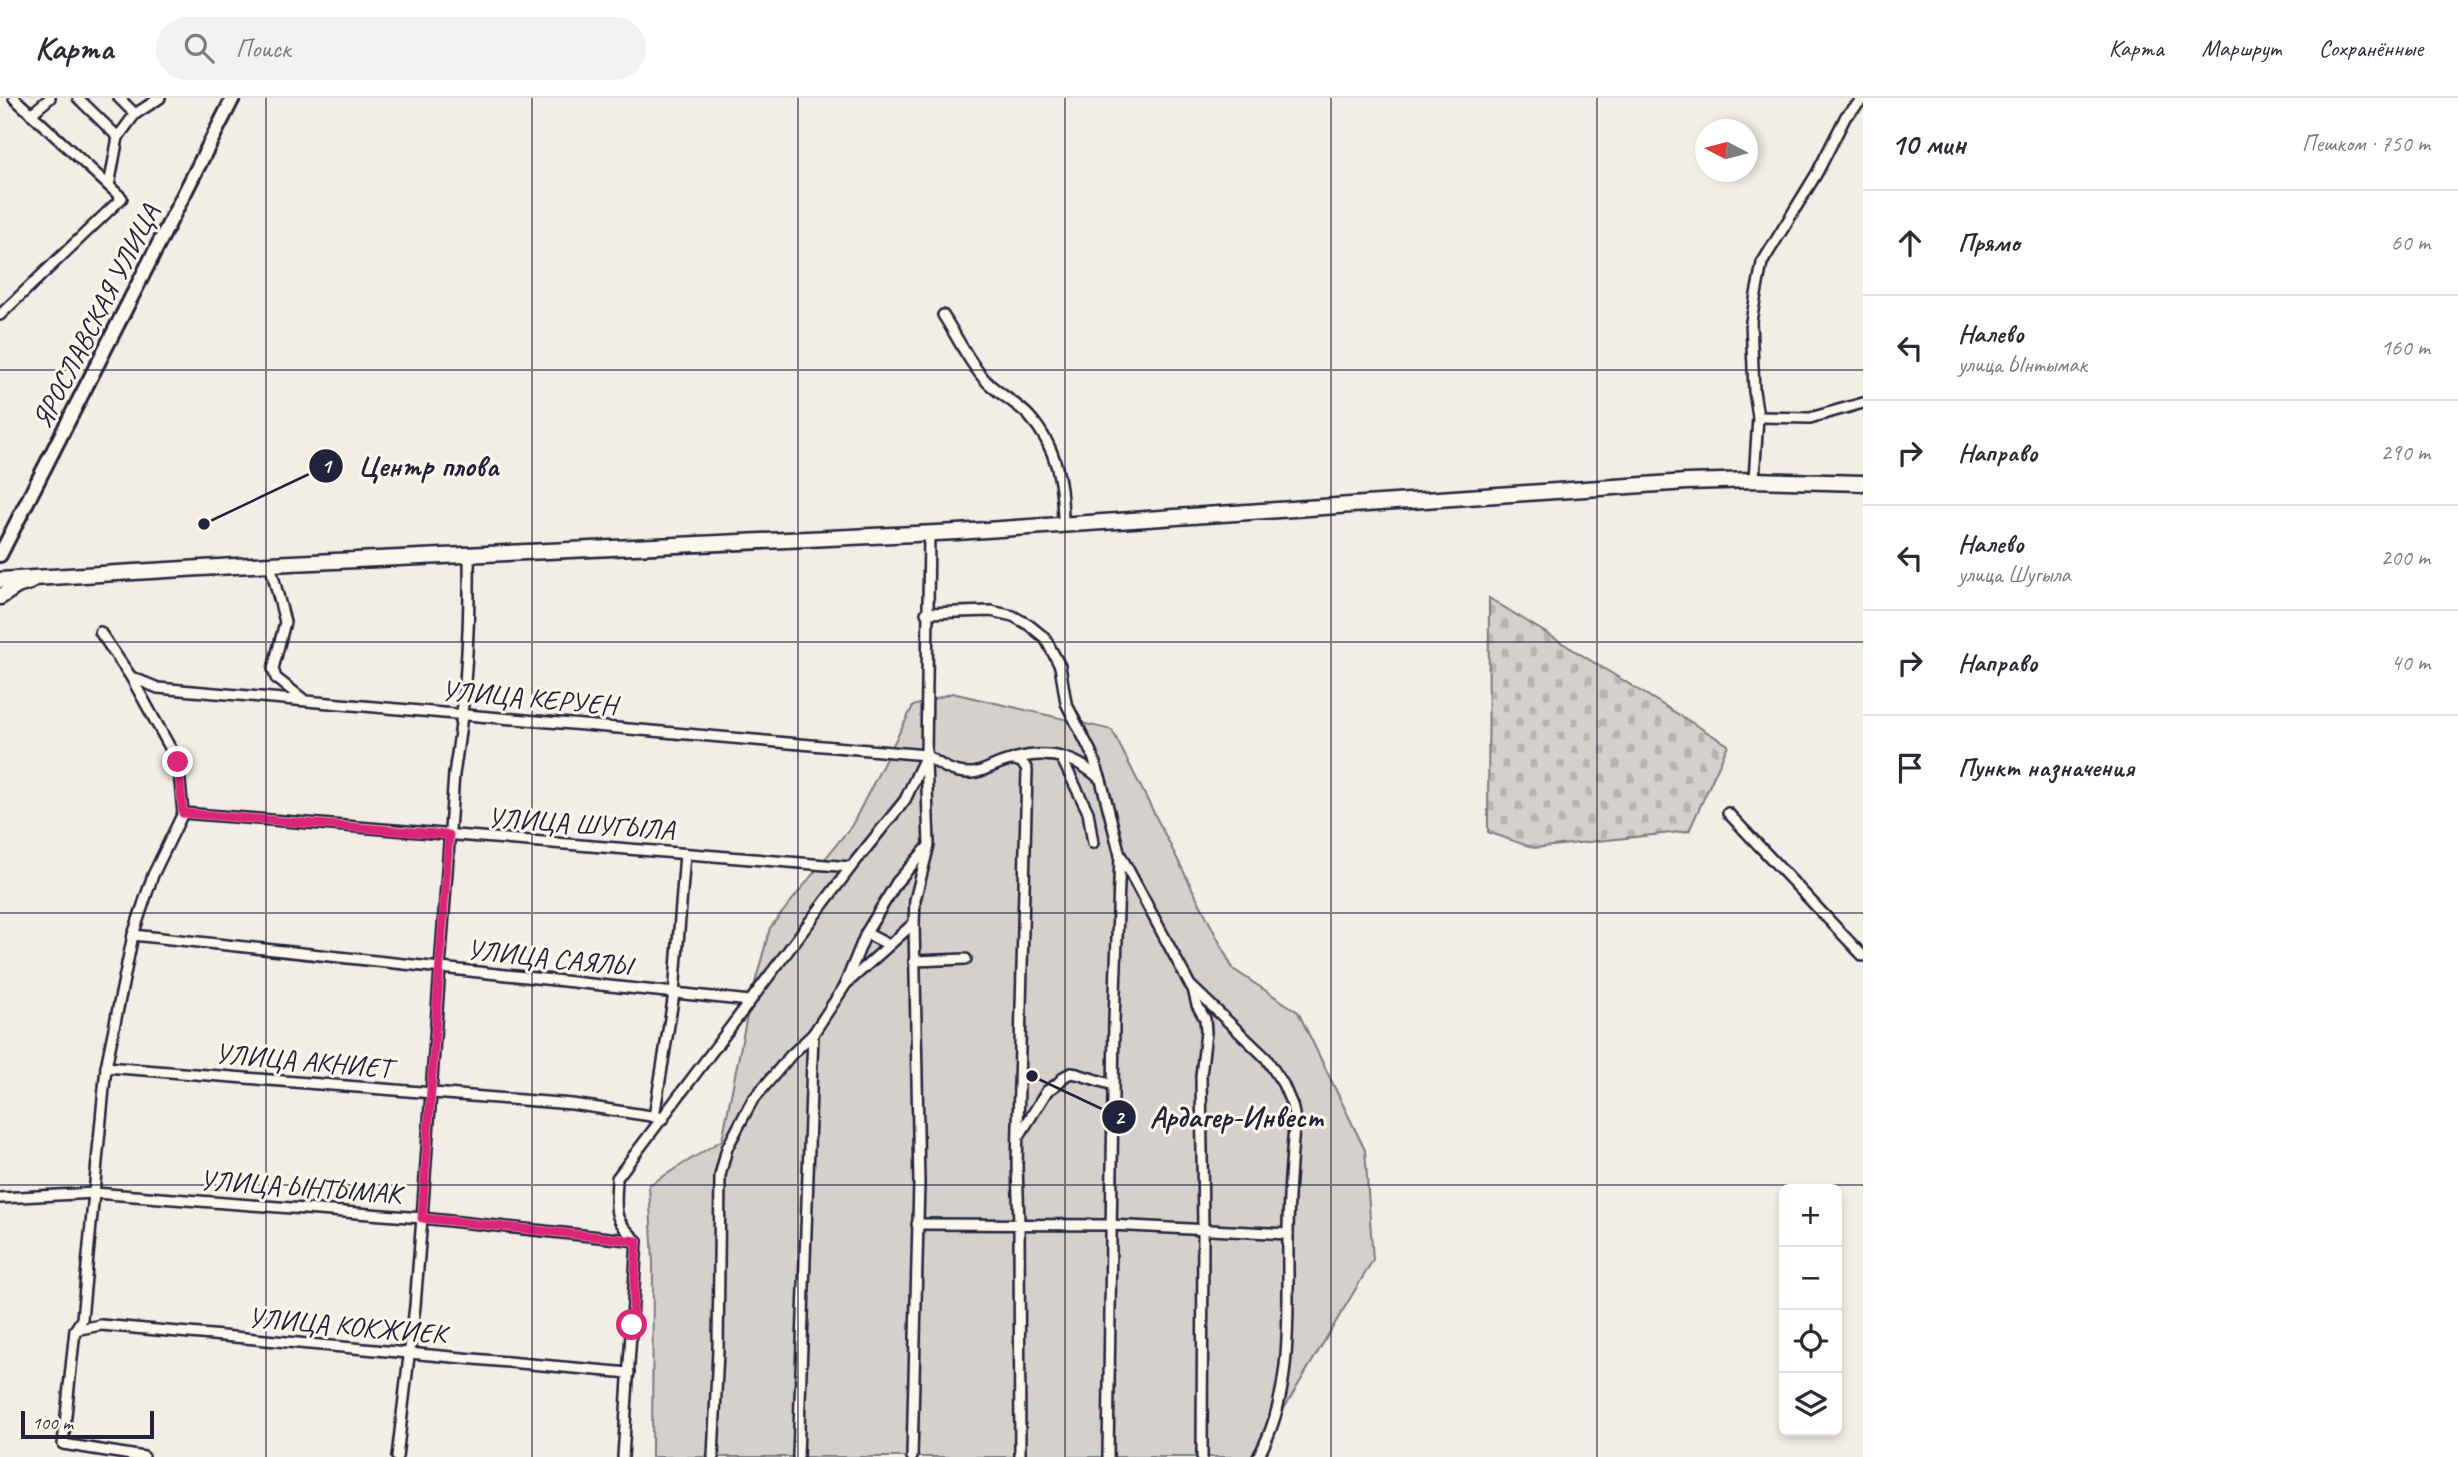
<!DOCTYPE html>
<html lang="ru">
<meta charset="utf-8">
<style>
body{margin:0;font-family:Caveat,sans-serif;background:#f2f2f3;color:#2b2b33}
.controls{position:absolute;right:21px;bottom:21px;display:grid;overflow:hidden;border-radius:10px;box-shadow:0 4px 10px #0003}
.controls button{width:63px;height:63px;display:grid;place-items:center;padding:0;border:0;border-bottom:2px solid #e1e1e2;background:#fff;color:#2b2b33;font:35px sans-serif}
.compass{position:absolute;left:1695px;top:21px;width:63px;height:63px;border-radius:50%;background:#fff;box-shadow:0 4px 10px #0003;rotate:276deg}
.scale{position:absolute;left:21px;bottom:18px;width:133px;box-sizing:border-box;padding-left:7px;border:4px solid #22223b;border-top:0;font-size:19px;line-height:24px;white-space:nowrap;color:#22223b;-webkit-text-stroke:5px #fbf7ec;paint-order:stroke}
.stop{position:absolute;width:21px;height:21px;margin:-16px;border:5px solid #db2777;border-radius:50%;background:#fff}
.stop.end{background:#db2777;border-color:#fff;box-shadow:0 2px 7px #0008}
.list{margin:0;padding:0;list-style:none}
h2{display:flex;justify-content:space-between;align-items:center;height:91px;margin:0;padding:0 28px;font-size:30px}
h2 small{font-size:23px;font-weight:400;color:#7c7c81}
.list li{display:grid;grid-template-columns:46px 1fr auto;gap:21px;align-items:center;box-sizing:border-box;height:105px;padding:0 28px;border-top:2px solid #e1e1e2}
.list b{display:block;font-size:26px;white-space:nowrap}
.list p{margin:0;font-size:23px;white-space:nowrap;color:#7c7c81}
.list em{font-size:23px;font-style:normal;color:#7c7c81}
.icon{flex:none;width:38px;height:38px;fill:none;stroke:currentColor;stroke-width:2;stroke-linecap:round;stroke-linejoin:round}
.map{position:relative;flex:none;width:1863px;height:1359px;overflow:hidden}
header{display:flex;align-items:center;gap:42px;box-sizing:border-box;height:98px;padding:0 35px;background:#fff;border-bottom:2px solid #e1e1e2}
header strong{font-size:33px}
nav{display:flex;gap:38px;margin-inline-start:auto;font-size:24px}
.search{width:490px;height:63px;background:#f2f2f3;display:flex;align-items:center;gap:18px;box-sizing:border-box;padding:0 24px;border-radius:38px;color:#7c7c81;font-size:26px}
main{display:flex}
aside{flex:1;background:#fff}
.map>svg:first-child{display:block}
.cemetery{fill:url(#cemetery-stones);stroke:#7b7a84;stroke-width:2}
.garden{fill:#d4d1cc;stroke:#7b7a84;stroke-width:2}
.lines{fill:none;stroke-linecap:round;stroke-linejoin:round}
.minor-casing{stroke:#22223b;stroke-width:14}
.secondary-casing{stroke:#22223b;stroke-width:18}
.trunk-casing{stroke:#22223b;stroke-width:19}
.minor{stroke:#fbf7ec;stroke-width:9}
.secondary{stroke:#fbf7ec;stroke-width:12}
.trunk{stroke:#fbf7ec;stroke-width:14}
.route{stroke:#db2777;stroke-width:9}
.grid{fill:none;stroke:#22223b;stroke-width:2;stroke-opacity:0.55}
.labels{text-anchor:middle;stroke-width:6;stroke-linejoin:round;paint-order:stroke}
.street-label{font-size:28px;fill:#22223b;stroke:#fbf7ec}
.leader{fill:none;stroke:#22223b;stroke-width:2.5}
.callout-dot{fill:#22223b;stroke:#fbf7ec;stroke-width:2.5}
.mark-label{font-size:21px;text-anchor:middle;font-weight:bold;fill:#fff}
.callout-label{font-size:30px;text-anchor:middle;font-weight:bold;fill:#22223b;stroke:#fbf7ec;stroke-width:6;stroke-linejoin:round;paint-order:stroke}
</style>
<header>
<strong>Карта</strong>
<div class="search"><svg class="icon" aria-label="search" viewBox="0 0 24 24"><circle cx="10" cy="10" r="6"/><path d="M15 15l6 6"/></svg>Поиск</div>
<nav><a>Карта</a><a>Маршрут</a><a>Сохранённые</a></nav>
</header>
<main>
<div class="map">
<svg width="1863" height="1359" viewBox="0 0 1863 1359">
<defs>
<pattern id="cemetery-stones" width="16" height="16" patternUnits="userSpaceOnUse" patternTransform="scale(1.75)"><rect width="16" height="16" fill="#d4d1cc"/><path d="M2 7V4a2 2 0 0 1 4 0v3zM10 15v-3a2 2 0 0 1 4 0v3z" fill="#b6b3b0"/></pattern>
</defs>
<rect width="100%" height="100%" fill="#f2eee5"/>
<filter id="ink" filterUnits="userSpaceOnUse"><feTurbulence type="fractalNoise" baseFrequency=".0143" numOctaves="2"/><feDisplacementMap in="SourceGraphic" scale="14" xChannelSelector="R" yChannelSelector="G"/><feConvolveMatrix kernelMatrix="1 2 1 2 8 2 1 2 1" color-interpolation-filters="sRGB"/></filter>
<g filter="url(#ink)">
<path class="cemetery" d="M 1489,500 L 1728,647 L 1689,733 L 1534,750 L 1488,734 Z"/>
<path class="garden" d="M 952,595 L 1112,632 L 1233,871 L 1298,914 L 1365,1052 L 1373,1162 L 1255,1359 L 652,1359 L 653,1165 L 649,1087 L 722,1042 L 750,903 L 770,830 L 852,727 L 913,608 Z"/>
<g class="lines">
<defs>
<g id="minor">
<path d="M 78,0 L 118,39"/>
<path d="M 31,16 L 50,0"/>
<path d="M 135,16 L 160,0"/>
<path d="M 109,88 L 118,39 L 135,16 L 119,0"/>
<path d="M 0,217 L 122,100 L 14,0"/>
<path d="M 943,217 C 958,240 969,265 987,284 C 1000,297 1017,305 1029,318 C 1058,350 1063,387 1063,428"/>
<path d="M 1758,319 L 1810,320 L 1863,305"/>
<path d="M 1754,382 L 1758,319 L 1754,293 L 1751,223 L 1762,165 L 1817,75 L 1846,18 L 1863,1"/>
<path d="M 270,466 L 285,524 L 273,571 L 276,580 L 303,601"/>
<path d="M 926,515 L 991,513 L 1013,518 L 1029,527 L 1045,540 L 1060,568 L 1066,605 L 1092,656 L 1101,682 L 1120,757 L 1114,923 L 1108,1359"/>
<path d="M 100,534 L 131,579 L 178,664 L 183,715 L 153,777 L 133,837 L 106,969 L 82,1221 L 75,1232 L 101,1227 L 629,1275"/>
<path d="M 131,579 L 158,590 L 926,657 C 940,667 953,676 972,675 C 989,675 1016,648 1027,672 L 1017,1068 L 1019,1125 L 1020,1359"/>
<path d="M 1013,661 C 1046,652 1075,657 1100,681"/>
<path d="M 1062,661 L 1088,714 L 1093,745"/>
<path d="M 183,715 L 851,769"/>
<path d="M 1728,715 L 1863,858"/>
<path d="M 1121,758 L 1190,887 L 1266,960 L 1283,986 L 1292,1007 L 1295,1021 C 1291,1060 1288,1099 1288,1139 C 1287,1211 1295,1294 1258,1359"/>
<path d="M 133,837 L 750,903"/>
<path d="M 889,847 L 866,835 L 897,784 L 927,750"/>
<path d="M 914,863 L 966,861"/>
<path d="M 846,884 L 866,835"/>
<path d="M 1193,891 L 1197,907 L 1205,921 L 1206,934 L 1201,978 L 1203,1131 L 1202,1359"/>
<path d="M 106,969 L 572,1006 L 664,1020"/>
<path d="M 654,1019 L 674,896 L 685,756"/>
<path d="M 1019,1038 L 1047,993 L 1057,986 L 1065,978 L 1071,975 L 1077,976 L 1113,987"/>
<path d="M 0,1100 L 95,1095 L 422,1120 L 637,1143"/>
<path d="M 917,1126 L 1110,1127 L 1288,1136"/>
<path d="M 75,1232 L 63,1346 L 144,1359"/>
<path d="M 397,1359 L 415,1208 L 422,1120 L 454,676 C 466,602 470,532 469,457"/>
<path d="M 623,1359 L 637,1143 C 611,1119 616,1114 617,1080 L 851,769 L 905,702 L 926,657 L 929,436"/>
<path d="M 713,1359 L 718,1252 L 720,1078 L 727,1050 L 752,1003 L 791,957 L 813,936 L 846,886 L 914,825"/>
<path d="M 798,1359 L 813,936"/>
<path d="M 912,1359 L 919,1085 L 914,825 L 915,802 L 929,747 L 926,662"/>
</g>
<path id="secondary" d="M 0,457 L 233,0"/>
<g id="trunk">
<path d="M 0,482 L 270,466 L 957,434 L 1687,384 L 1754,382 L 1863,385"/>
<path d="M 0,499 L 17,488 L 30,484"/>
</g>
</defs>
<use href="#minor" class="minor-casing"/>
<use href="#secondary" class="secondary-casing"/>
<use href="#trunk" class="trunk-casing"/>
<use href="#minor" class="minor"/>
<use href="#secondary" class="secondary"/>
<use href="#trunk" class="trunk"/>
</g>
</g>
<g class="lines" filter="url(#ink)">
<path class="route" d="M 178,664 L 183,715 L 449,737 L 422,1120 L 637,1143 L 632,1227"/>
</g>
<path class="grid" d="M 266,0 L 266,1359M 532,0 L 532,1359M 798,0 L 798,1359M 1065,0 L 1065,1359M 1331,0 L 1331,1359M 1597,0 L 1597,1359M 0,272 L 1863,272M 0,544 L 1863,544M 0,815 L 1863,815M 0,1087 L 1863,1087"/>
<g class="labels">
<g class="street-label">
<text transform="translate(95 218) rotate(-63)" y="10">ЯРОСЛАВСКАЯ УЛИЦА</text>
<text transform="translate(529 599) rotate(5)" y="10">УЛИЦА КЕРУЕН</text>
<text transform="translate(581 725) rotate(4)" y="10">УЛИЦА ШУГЫЛА</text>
<text transform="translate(549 859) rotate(6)" y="10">УЛИЦА САЯЛЫ</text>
<text transform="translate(303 962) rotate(5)" y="10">УЛИЦА АКНИЕТ</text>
<text transform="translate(300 1088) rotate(4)" y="10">УЛИЦА ЫНТЫМАК</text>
<text transform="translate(347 1227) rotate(5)" y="10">УЛИЦА КОКЖИЕК</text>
</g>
</g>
<path class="leader" d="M204 426L326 368M1032 978L1119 1019"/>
<g class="callout-dot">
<circle cx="204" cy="426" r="7"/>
<circle cx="1032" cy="978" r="7"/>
<circle cx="326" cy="368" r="18"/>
<circle cx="1119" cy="1019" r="18"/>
</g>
<g class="mark-label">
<text x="326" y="375">1</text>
<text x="1119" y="1026">2</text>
</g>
<g class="callout-label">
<text x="428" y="378">Центр плова</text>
<text x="1236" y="1029">Ардагер-Инвест</text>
</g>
</svg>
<div class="controls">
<button>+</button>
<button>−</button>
<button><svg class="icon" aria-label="locate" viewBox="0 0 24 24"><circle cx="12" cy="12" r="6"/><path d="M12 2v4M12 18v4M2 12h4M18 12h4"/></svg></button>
<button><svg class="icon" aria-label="layers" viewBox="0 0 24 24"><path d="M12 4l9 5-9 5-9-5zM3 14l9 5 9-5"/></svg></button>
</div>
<svg class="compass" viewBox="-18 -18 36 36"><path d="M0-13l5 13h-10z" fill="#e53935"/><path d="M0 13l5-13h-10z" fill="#7c7c81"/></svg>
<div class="scale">100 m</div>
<div class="stop" style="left:632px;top:1227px"></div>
<div class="stop end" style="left:178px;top:664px"></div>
</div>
<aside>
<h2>10 мин<small>Пешком · 750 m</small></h2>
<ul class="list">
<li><svg class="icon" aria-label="ahead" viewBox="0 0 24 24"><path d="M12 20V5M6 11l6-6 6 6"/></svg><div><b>Прямо</b></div><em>60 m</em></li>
<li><svg class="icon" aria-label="left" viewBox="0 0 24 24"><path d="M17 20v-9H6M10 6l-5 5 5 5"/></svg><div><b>Налево</b><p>улица Ынтымак</p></div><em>160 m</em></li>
<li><svg class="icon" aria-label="right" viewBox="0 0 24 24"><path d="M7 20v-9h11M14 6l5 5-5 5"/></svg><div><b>Направо</b></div><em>290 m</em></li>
<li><svg class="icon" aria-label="left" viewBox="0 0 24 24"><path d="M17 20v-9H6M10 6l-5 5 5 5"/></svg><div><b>Налево</b><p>улица Шугыла</p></div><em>200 m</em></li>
<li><svg class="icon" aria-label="right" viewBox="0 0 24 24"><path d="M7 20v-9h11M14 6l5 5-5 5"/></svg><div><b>Направо</b></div><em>40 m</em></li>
<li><svg class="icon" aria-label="arrive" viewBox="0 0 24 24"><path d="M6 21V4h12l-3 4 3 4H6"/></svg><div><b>Пункт назначения</b></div></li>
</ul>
</aside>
</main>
